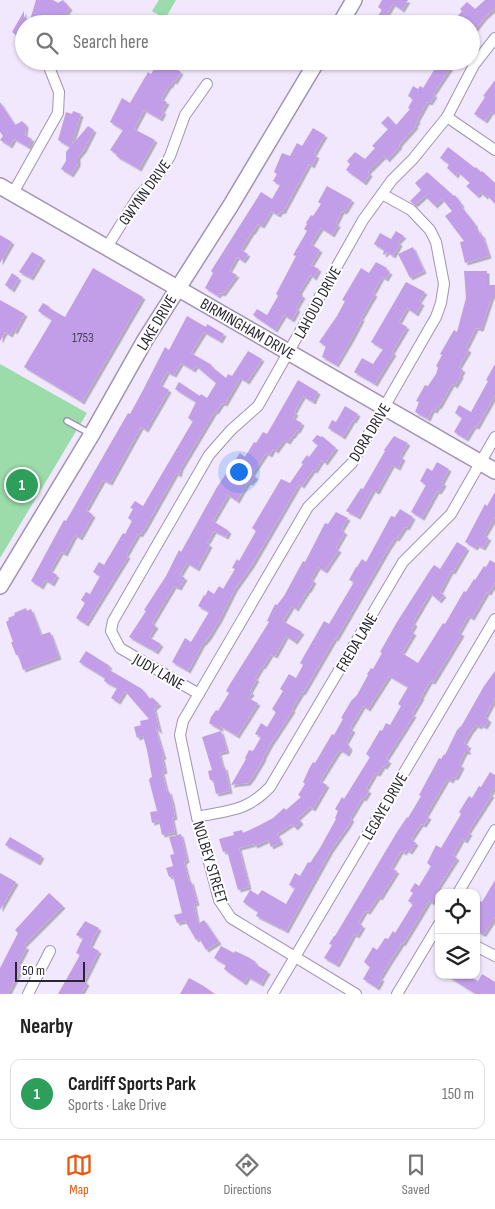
<!DOCTYPE html>
<meta charset="utf-8">
<style>
body{margin:0;font-family:"Sofia Sans Condensed",sans-serif;background:#f6f6f6;color:#222}
.controls{position:absolute;right:15px;bottom:15px;display:grid;overflow:hidden;border-radius:10px;box-shadow:0 1px 4px #0004}
.controls button{width:45px;height:45px;display:grid;place-items:center;padding:0;border:0;border-bottom:1px solid #e0e0e0;background:#fff;color:#222;font:25px sans-serif}
.scale{position:absolute;left:15px;bottom:12px;width:70px;box-sizing:border-box;padding-left:5px;border:2px solid #2a2531;border-top:0;font-size:14px;line-height:18px;white-space:nowrap;color:#2a2531;-webkit-text-stroke:4px #fff;paint-order:stroke}
.you{position:absolute;left:238px;top:471px;width:18px;height:18px;margin:-12px;border:4px solid #fff;border-radius:50%;background:#1a73e8;box-shadow:0 0 0 8px #1a73e833}
.badge{display:grid;place-items:center;width:32px;height:32px;border-radius:50%;background:#ea580c;color:#fff;font-size:16px;font-weight:700}
.pin{position:absolute;translate:-50% -50%;border:2px solid #fff;box-shadow:0 1px 5px #0006}
.list{margin:0;padding:0;list-style:none}
h2{display:flex;justify-content:space-between;align-items:center;height:65px;margin:0;padding:0 20px;font-size:21px}
h2 small{font-size:16px;font-weight:400;color:#767676}
.list li{display:grid;grid-template-columns:32px 1fr auto;gap:15px;align-items:center;box-sizing:border-box;height:70px;margin:0 10px 10px;padding:0 10px;border:1px solid #e0e0e0;border-radius:10px}
.list b{display:block;font-size:19px;white-space:nowrap}
.list p{margin:0;font-size:16px;white-space:nowrap;color:#767676}
.list em{font-size:16px;font-style:normal;color:#767676}
.icon{flex:none;width:28px;height:28px;fill:none;stroke:currentColor;stroke-width:2;stroke-linecap:round;stroke-linejoin:round}
.map{position:relative;flex:none;width:495px;height:994px;overflow:hidden}
.search{position:absolute;background:#fff;box-shadow:0 1px 4px #0004;left:15px;right:15px;top:15px;height:55px;display:flex;align-items:center;gap:12px;box-sizing:border-box;padding:0 18px;border-radius:28px;color:#767676;font-size:19px}
.sheet{height:145px;background:#fff}
nav{display:flex;justify-content:space-around;align-items:center;box-sizing:border-box;height:70px;border-top:1px solid #e0e0e0;background:#fff;font-size:14px;color:#767676}
nav a{display:grid;justify-items:center;gap:2px}
nav .on{color:#ea580c}
.map>svg:first-child{display:block}
.green{fill:#9cdbaa}
.building{fill:#c29ee8;filter:url(#shadow)}
.lines{fill:none;stroke-linecap:round;stroke-linejoin:round}
.lane-casing{stroke:#a193b3;stroke-width:8}
.street-casing{stroke:#a193b3;stroke-width:12}
.secondary-casing{stroke:#a193b3;stroke-width:18}
.lane{stroke:#fff;stroke-width:5}
.street{stroke:#fff;stroke-width:10}
.secondary{stroke:#fff;stroke-width:15}
.labels{text-anchor:middle;stroke-width:4;stroke-linejoin:round;paint-order:stroke}
.number-label{font-size:14px;fill:#50435f}
.street-label{font-size:16px;fill:#2a2531;stroke:#fff}
</style>
<div class="map">
<svg width="495" height="994" viewBox="0 0 495 994">
<defs>
<filter id="shadow"><feDropShadow dx="2.5" dy="2.5" stdDeviation="0" flood-color="#0004"/></filter>
</defs>
<rect width="100%" height="100%" fill="#f1e8fd"/>
<g class="green">
<path d="M 159,0 L 176,0 L 165,19 L 152,11 Z"/>
<path d="M 0,364 L 87,413 L 0,558 Z"/>
</g>
<g class="building">
<path d="M 36,0 L 53,0 L 58,3 L 63,0 L 70,8 L 58,24 L 51,24 L 42,18 L 38,24 L 24,24 L 24,30 L 19,37 L 12,32 L 24,11 L 24,17 L 30,20 Z"/>
<path d="M 382,0 L 408,0 L 402,10 L 393,4 L 381,24 L 372,24 L 382,10 L 378,7 Z"/>
<path d="M 485,0 L 495,0 L 495,8 L 484,18 L 471,35 L 471,24 L 451,24 L 462,11 L 460,9 L 467,2 L 475,9 Z"/>
<path d="M 159,61 L 169,61 L 168,64 L 181,72 L 175,82 L 173,81 L 170,86 L 169,86 L 161,99 L 167,102 L 162,111 L 164,112 L 160,119 L 144,110 L 134,129 L 155,140 L 139,169 L 116,156 L 117,154 L 110,150 L 123,130 L 110,122 L 122,98 L 130,103 L 148,72 L 151,74 Z"/>
<path d="M 437,61 L 455,61 L 433,94 L 435,95 L 430,103 L 427,102 L 417,120 L 418,121 L 415,125 L 416,126 L 399,145 L 400,146 L 387,160 L 384,156 L 368,172 L 370,174 L 364,183 L 346,170 L 350,164 L 347,161 L 355,152 L 365,159 L 375,148 L 372,146 L 388,129 L 381,123 L 388,116 L 396,125 L 410,109 L 408,108 L 413,99 L 408,96 L 413,86 L 418,89 L 420,86 L 423,88 L 434,70 L 432,69 Z"/>
<path d="M 495,80 L 495,115 L 491,112 L 485,121 L 474,114 L 485,97 L 483,96 Z"/>
<path d="M 0,102 L 15,125 L 22,121 L 26,125 L 25,135 L 32,139 L 28,147 L 14,139 L 10,146 L 0,140 L 3,136 L 0,132 Z"/>
<path d="M 73,111 L 81,114 L 71,146 L 88,126 L 94,130 L 84,150 L 78,157 L 78,164 L 71,175 L 61,169 L 66,161 L 66,152 L 70,147 L 58,140 L 66,112 L 72,114 Z"/>
<path d="M 313,128 L 325,135 L 314,154 L 317,156 L 312,166 L 309,164 L 283,212 L 281,211 L 278,215 L 271,211 L 262,226 L 258,224 L 253,232 L 252,232 L 241,250 L 248,254 L 243,261 L 237,257 L 229,271 L 237,275 L 223,294 L 220,293 L 218,296 L 205,288 L 213,273 L 211,271 L 261,192 L 272,199 L 280,185 L 273,181 L 277,174 L 274,172 L 282,153 L 290,156 L 297,143 L 302,146 Z"/>
<path d="M 448,147 L 475,168 L 476,167 L 481,172 L 482,171 L 495,183 L 495,204 L 487,195 L 485,197 L 481,192 L 477,196 L 466,186 L 470,183 L 458,172 L 456,176 L 447,168 L 449,164 L 440,158 Z"/>
<path d="M 427,172 L 454,196 L 455,195 L 462,205 L 461,206 L 475,224 L 476,230 L 478,229 L 480,235 L 482,234 L 489,256 L 465,263 L 460,242 L 464,241 L 445,216 L 452,211 L 442,199 L 435,206 L 425,196 L 415,205 L 410,201 L 421,190 L 415,183 Z"/>
<path d="M 327,186 L 352,200 L 346,210 L 344,212 L 342,211 L 336,223 L 338,225 L 332,235 L 321,228 L 311,244 L 320,250 L 311,265 L 319,269 L 314,278 L 310,275 L 300,291 L 300,294 L 303,296 L 296,308 L 298,309 L 292,320 L 284,315 L 275,330 L 253,315 L 257,309 L 267,315 L 278,296 L 276,294 L 296,256 L 293,255 L 307,231 L 304,229 L 307,224 L 306,223 L 311,215 L 313,216 L 321,204 L 318,202 Z"/>
<path d="M 396,231 L 404,236 L 398,242 L 400,244 L 393,256 L 387,252 L 384,255 L 383,254 L 384,250 L 374,244 L 380,233 L 391,239 Z"/>
<path d="M 0,235 L 12,242 L 0,263 Z"/>
<path d="M 413,247 L 424,271 L 410,278 L 398,254 Z"/>
<path d="M 32,252 L 43,258 L 31,278 L 19,272 Z"/>
<path d="M 376,262 L 387,268 L 386,270 L 390,272 L 386,279 L 382,277 L 373,293 L 375,294 L 361,318 L 362,319 L 352,338 L 336,365 L 335,364 L 322,357 L 326,346 L 319,342 L 337,316 L 345,301 L 342,300 L 361,268 L 369,273 Z"/>
<path d="M 93,268 L 143,297 L 82,402 L 24,367 L 52,320 L 38,311 L 43,303 L 50,307 L 49,308 L 65,317 Z"/>
<path d="M 464,271 L 487,271 L 487,285 L 495,285 L 495,296 L 492,296 L 481,329 L 476,328 L 466,348 L 469,350 L 459,367 L 463,370 L 460,375 L 461,376 L 455,386 L 452,384 L 439,407 L 438,406 L 435,411 L 432,410 L 428,419 L 415,412 L 419,402 L 416,401 L 425,385 L 428,386 L 436,374 L 438,368 L 436,366 L 442,355 L 440,354 L 454,330 L 457,332 L 466,298 Z"/>
<path d="M 12,273 L 19,278 L 12,290 L 5,285 Z"/>
<path d="M 406,282 L 425,292 L 419,301 L 422,303 L 416,314 L 407,308 L 399,322 L 407,327 L 392,352 L 394,353 L 375,384 L 354,372 L 362,358 L 373,364 L 383,349 L 371,342 Z"/>
<path d="M 0,300 L 25,314 L 15,332 L 13,330 L 10,335 L 5,332 L 0,341 Z"/>
<path d="M 187,316 L 206,327 L 207,324 L 224,334 L 220,341 L 204,332 L 191,353 L 212,365 L 211,366 L 226,378 L 228,374 L 232,376 L 248,351 L 262,359 L 247,382 L 240,378 L 225,404 L 222,403 L 216,412 L 215,411 L 181,468 L 179,475 L 176,473 L 145,528 L 140,535 L 138,534 L 126,555 L 128,556 L 86,624 L 76,618 L 85,603 L 81,600 L 86,592 L 90,594 L 100,576 L 93,572 L 99,562 L 104,565 L 123,533 L 125,534 L 132,521 L 128,518 L 133,509 L 130,508 L 135,501 L 143,506 L 193,421 L 188,418 L 196,402 L 175,389 L 179,382 L 200,396 L 201,394 L 207,398 L 216,383 L 196,366 L 193,370 L 181,363 L 174,375 L 167,372 L 160,385 L 169,390 L 165,397 L 146,430 L 141,427 L 110,483 L 103,480 L 86,510 L 93,515 L 80,538 L 75,535 L 65,554 L 61,552 L 50,571 L 57,575 L 52,584 L 45,580 L 41,587 L 31,581 L 59,529 L 64,520 L 66,521 L 128,413 L 130,414 L 142,392 L 165,347 L 169,350 Z"/>
<path d="M 495,364 L 495,395 L 477,427 L 474,426 L 466,439 L 454,432 L 462,418 L 455,413 L 459,405 L 471,412 L 488,381 L 486,380 Z"/>
<path d="M 298,380 L 318,392 L 313,402 L 303,396 L 294,412 L 296,413 L 293,418 L 302,423 L 298,431 L 297,430 L 293,436 L 292,436 L 288,442 L 284,440 L 276,451 L 273,449 L 270,455 L 266,453 L 252,474 L 256,477 L 250,483 L 248,482 L 237,501 L 228,495 L 213,521 L 229,531 L 226,537 L 214,531 L 207,543 L 210,545 L 197,569 L 187,563 L 180,575 L 185,578 L 179,588 L 174,586 L 152,623 L 156,626 L 149,637 L 161,644 L 156,652 L 129,637 L 146,611 L 144,610 L 166,576 L 179,550 L 181,552 L 217,487 L 240,453 L 245,457 L 254,442 L 256,443 L 263,432 L 267,434 Z"/>
<path d="M 345,406 L 358,414 L 354,421 L 353,420 L 343,437 L 328,428 L 332,420 L 336,422 Z"/>
<path d="M 317,435 L 321,437 L 322,436 L 336,448 L 325,463 L 322,460 L 315,471 L 313,470 L 302,486 L 299,484 L 252,565 L 235,589 L 220,619 L 209,637 L 204,643 L 203,643 L 188,671 L 172,662 L 185,638 L 191,642 L 209,612 L 198,606 L 204,595 L 205,596 L 208,590 L 214,594 L 219,586 L 223,589 L 235,569 L 232,568 L 237,559 L 239,561 L 256,531 L 252,528 L 281,479 L 290,483 L 303,464 L 301,463 L 307,455 L 309,457 L 318,445 L 312,441 Z"/>
<path d="M 394,436 L 408,443 L 400,456 L 403,458 L 398,468 L 392,465 L 377,492 L 373,490 L 358,517 L 346,511 L 361,488 L 363,489 L 385,451 L 384,450 Z"/>
<path d="M 437,462 L 449,469 L 442,482 L 444,484 L 439,492 L 437,491 L 422,518 L 411,512 L 426,485 L 420,481 L 427,468 L 432,471 Z"/>
<path d="M 495,492 L 495,517 L 484,536 L 489,538 L 483,548 L 477,545 L 475,548 L 465,542 L 485,504 L 487,506 Z"/>
<path d="M 400,509 L 413,517 L 407,528 L 405,527 L 397,539 L 395,538 L 389,547 L 336,639 L 335,638 L 303,693 L 302,692 L 292,709 L 293,710 L 270,745 L 263,758 L 264,758 L 252,778 L 248,783 L 231,785 L 246,759 L 245,758 L 249,750 L 253,751 L 261,737 L 255,734 L 261,723 L 267,727 L 276,712 L 272,709 L 283,691 L 280,689 L 289,674 L 296,678 L 303,665 L 300,663 L 324,621 L 329,624 L 354,582 L 349,580 L 356,567 L 357,567 L 362,559 L 366,562 L 391,516 L 395,517 Z"/>
<path d="M 336,512 L 348,518 L 341,530 L 345,532 L 336,548 L 339,550 L 325,571 L 318,567 L 311,579 L 314,581 L 309,590 L 308,590 L 296,609 L 292,606 L 283,621 L 302,632 L 295,642 L 286,636 L 275,656 L 271,654 L 263,667 L 262,666 L 255,678 L 257,679 L 250,691 L 252,693 L 248,698 L 258,703 L 237,736 L 220,726 L 221,730 L 209,723 L 211,717 L 216,710 L 218,711 L 229,693 L 226,691 L 230,684 L 269,622 L 267,621 L 275,604 L 277,605 L 284,596 L 303,561 L 305,562 L 325,523 L 328,524 Z"/>
<path d="M 457,542 L 467,548 L 453,572 L 451,571 L 440,592 L 444,595 L 439,601 L 430,593 L 413,622 L 415,624 L 411,631 L 414,633 L 402,653 L 418,663 L 443,623 L 445,624 L 464,591 L 466,592 L 474,579 L 475,580 L 484,566 L 486,567 L 490,560 L 495,563 L 495,582 L 489,593 L 487,592 L 472,618 L 468,616 L 459,632 L 462,634 L 433,682 L 430,681 L 421,697 L 422,697 L 412,714 L 414,715 L 386,759 L 389,761 L 385,767 L 383,766 L 378,774 L 375,773 L 366,789 L 369,791 L 364,799 L 362,798 L 350,818 L 352,819 L 348,826 L 331,850 L 286,931 L 256,916 L 258,912 L 243,902 L 250,890 L 258,895 L 262,890 L 286,904 L 295,888 L 289,885 L 295,873 L 300,876 L 308,862 L 310,863 L 320,848 L 336,819 L 335,818 L 338,811 L 335,809 L 342,797 L 344,799 L 370,757 L 366,754 L 380,730 L 382,731 L 386,723 L 390,725 L 401,706 L 398,704 L 408,687 L 389,676 L 368,709 L 363,706 L 350,728 L 353,730 L 346,742 L 350,748 L 347,754 L 340,750 L 338,752 L 320,781 L 327,785 L 313,809 L 310,807 L 298,818 L 301,822 L 295,828 L 292,824 L 277,834 L 281,842 L 271,847 L 268,840 L 255,846 L 254,844 L 239,848 L 249,887 L 238,890 L 227,851 L 223,852 L 219,839 L 234,835 L 233,832 L 242,830 L 243,833 L 260,825 L 273,818 L 284,808 L 286,810 L 301,797 L 298,795 L 305,784 L 303,782 L 309,769 L 313,762 L 315,763 L 332,734 L 334,735 L 343,719 L 341,718 L 351,701 L 357,695 L 368,675 L 367,674 L 371,668 L 373,669 L 382,653 L 380,652 L 397,622 L 429,572 L 434,565 L 440,569 Z"/>
<path d="M 26,608 L 27,611 L 31,609 L 41,635 L 50,632 L 59,657 L 23,670 L 18,655 L 16,655 L 11,642 L 13,642 L 6,622 L 9,620 L 8,618 L 15,615 L 14,613 Z"/>
<path d="M 86,651 L 110,666 L 108,669 L 142,689 L 150,699 L 152,697 L 159,704 L 154,708 L 160,732 L 155,727 L 164,757 L 162,757 L 165,771 L 162,772 L 167,792 L 169,791 L 172,801 L 175,817 L 172,818 L 175,832 L 162,835 L 159,821 L 152,823 L 150,812 L 157,811 L 149,780 L 150,778 L 152,777 L 147,750 L 143,736 L 137,738 L 134,727 L 141,725 L 140,721 L 149,719 L 125,691 L 118,702 L 111,698 L 117,688 L 104,681 L 105,678 L 79,662 Z"/>
<path d="M 495,671 L 495,698 L 485,717 L 489,720 L 485,727 L 481,725 L 479,727 L 476,725 L 471,731 L 464,743 L 469,746 L 467,749 L 469,752 L 465,752 L 459,764 L 462,766 L 457,776 L 455,778 L 453,777 L 451,781 L 447,779 L 426,815 L 429,817 L 424,825 L 421,824 L 411,839 L 416,843 L 410,852 L 406,850 L 404,853 L 401,851 L 391,868 L 397,871 L 380,898 L 378,897 L 368,912 L 365,911 L 358,923 L 363,926 L 357,936 L 354,934 L 337,965 L 324,958 L 332,945 L 329,944 L 334,936 L 335,936 L 397,832 L 407,817 L 408,818 L 421,796 L 419,795 L 439,758 L 441,759 L 444,754 L 445,755 L 457,730 L 462,725 L 484,686 Z"/>
<path d="M 221,731 L 227,751 L 219,753 L 223,768 L 225,767 L 230,791 L 216,794 L 213,780 L 210,780 L 208,771 L 212,770 L 202,737 Z"/>
<path d="M 490,772 L 495,775 L 495,786 L 490,794 L 492,795 L 468,832 L 470,833 L 465,841 L 462,839 L 453,855 L 457,858 L 439,886 L 432,903 L 429,901 L 403,944 L 402,943 L 391,960 L 380,978 L 382,979 L 377,988 L 363,979 L 370,967 L 364,962 L 373,947 L 377,950 L 385,938 L 388,939 L 393,931 L 395,933 L 413,904 L 408,901 L 413,893 L 410,891 L 415,883 L 419,886 L 431,866 L 427,863 L 436,845 L 441,848 L 461,814 L 459,812 L 469,796 L 472,798 L 479,786 L 481,787 Z"/>
<path d="M 181,834 L 187,860 L 184,862 L 189,882 L 191,881 L 197,903 L 194,904 L 198,924 L 204,920 L 219,942 L 206,950 L 199,938 L 196,940 L 185,921 L 177,923 L 174,915 L 182,913 L 173,876 L 169,877 L 166,868 L 173,866 L 170,855 L 174,854 L 169,837 Z"/>
<path d="M 10,837 L 42,856 L 38,863 L 5,845 Z"/>
<path d="M 0,873 L 16,882 L 0,910 Z"/>
<path d="M 495,880 L 495,917 L 484,934 L 482,934 L 476,930 L 476,907 L 480,901 L 482,902 Z"/>
<path d="M 49,893 L 63,906 L 23,946 L 27,947 L 18,964 L 22,967 L 8,994 L 0,994 L 0,968 L 18,933 L 15,930 Z"/>
<path d="M 85,921 L 99,928 L 90,946 L 99,951 L 84,981 L 87,983 L 81,994 L 58,994 L 80,955 L 76,953 L 83,938 L 76,935 Z"/>
<path d="M 221,946 L 234,953 L 235,951 L 248,957 L 256,962 L 255,964 L 267,971 L 268,972 L 261,984 L 248,977 L 244,983 L 224,969 L 226,965 L 214,958 Z"/>
<path d="M 482,974 L 495,982 L 495,994 L 476,994 L 446,975 L 467,975 L 478,981 Z"/>
<path d="M 189,978 L 202,985 L 215,994 L 180,994 Z"/>
</g>
<g class="lines">
<defs>
<path id="lane" d="M 67,421 L 91,434"/>
<g id="street">
<path d="M 447,117 L 495,150"/>
<path d="M 13,193 L 58,113 L 59,92 L 49,67 L 52,61"/>
<path d="M 107,247 L 138,197 L 160,173 L 170,156 L 185,115 L 207,84"/>
<path d="M 199,694 L 120,648 L 111,631 L 113,621 L 209,455 L 231,430 L 258,406 L 363,220 L 392,180 L 413,159 L 447,117 L 474,65 L 495,38"/>
<path d="M 197,817 C 229,810 246,812 270,787 L 403,562 L 451,514 L 495,437"/>
<path d="M 458,893 L 495,830"/>
<path d="M 476,946 L 495,956"/>
<path d="M 28,994 L 50,951"/>
<path d="M 273,994 L 495,619"/>
<path d="M 356,994 L 231,918 L 219,900 L 197,817 L 180,735 L 183,721 L 308,507 L 352,463 L 436,317 L 441,303 L 444,284 L 436,242 L 430,230 L 411,210 L 382,194"/>
<path d="M 397,994 L 439,924"/>
</g>
<g id="secondary">
<path d="M 340,24 L 354,0"/>
<path d="M 0,186 L 495,471"/>
<path d="M 0,586 L 92,434 L 145,340 L 231,205 L 317,61"/>
</g>
</defs>
<use href="#lane" class="lane-casing"/>
<use href="#street" class="street-casing"/>
<use href="#secondary" class="secondary-casing"/>
<use href="#lane" class="lane"/>
<use href="#street" class="street"/>
<use href="#secondary" class="secondary"/>
</g>
<g class="labels">
<g class="number-label">
<text x="83" y="342">1753</text>
</g>
<g class="street-label">
<text transform="translate(144 192) rotate(-54)" y="6">GWYNN DRIVE</text>
<text transform="translate(317 302) rotate(-61)" y="6">LAHOUD DRIVE</text>
<text transform="translate(156 322) rotate(-59)" y="6">LAKE DRIVE</text>
<text transform="translate(248 328) rotate(30)" y="6">BIRMINGHAM DRIVE</text>
<text transform="translate(369 432) rotate(-59)" y="6">DORA DRIVE</text>
<text transform="translate(356 642) rotate(-59)" y="6">FREDA LANE</text>
<text transform="translate(159 671) rotate(30)" y="6">JUDY LANE</text>
<text transform="translate(384 806) rotate(-60)" y="6">LEGAYE DRIVE</text>
<text transform="translate(211 862) rotate(73)" y="6">NOLBEY STREET</text>
</g>
</g>
</svg>
<div class="controls">
<button><svg class="icon" aria-label="locate" viewBox="0 0 24 24"><circle cx="12" cy="12" r="6"/><path d="M12 2v4M12 18v4M2 12h4M18 12h4"/></svg></button>
<button><svg class="icon" aria-label="layers" viewBox="0 0 24 24"><path d="M12 4l9 5-9 5-9-5zM3 14l9 5 9-5"/></svg></button>
</div>
<div class="scale">50 m</div>
<div class="you"></div>
<div class="pin badge" style="left:22px;top:485px;background:#2e9e5b">1</div>
<div class="search"><svg class="icon" aria-label="search" viewBox="0 0 24 24"><circle cx="10" cy="10" r="6"/><path d="M15 15l6 6"/></svg>Search here</div>
</div>
<section class="sheet">
<h2>Nearby<small></small></h2>
<ul class="list">
<li><span class="badge" style="background:#2e9e5b">1</span><div><b>Cardiff Sports Park</b><p>Sports · Lake Drive</p></div><em>150 m</em></li>
</ul>
</section>
<nav>
<a class="on"><svg class="icon" aria-label="map" viewBox="0 0 24 24"><path d="M3 6l6-2 6 2 6-2v14l-6 2-6-2-6 2zM9 4v14M15 6v14"/></svg>Map</a>
<a><svg class="icon" aria-label="directions" viewBox="0 0 24 24"><path d="M12 3l9 9-9 9-9-9zM9 14v-3h6M13 9l2 2-2 2"/></svg>Directions</a>
<a><svg class="icon" aria-label="saved" viewBox="0 0 24 24"><path d="M7 4h10v16l-5-4-5 4z"/></svg>Saved</a>
</nav>
